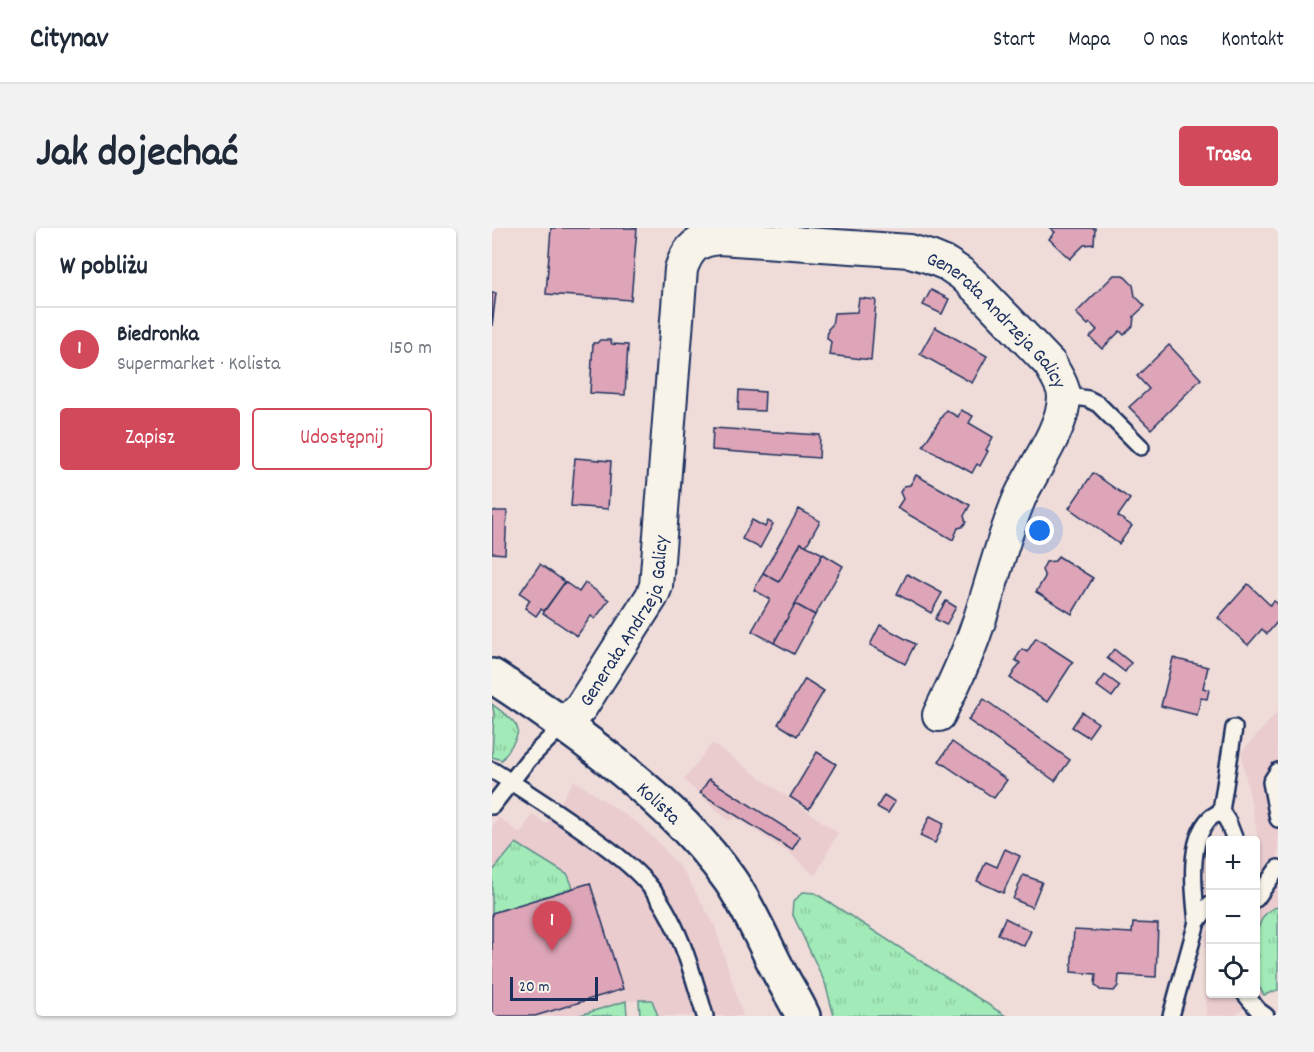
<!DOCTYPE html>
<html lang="pl">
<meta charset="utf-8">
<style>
body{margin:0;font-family:Dekko,sans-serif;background:#f2f2f3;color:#1f2937}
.controls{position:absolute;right:18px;bottom:18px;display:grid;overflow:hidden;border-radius:6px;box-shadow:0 2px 4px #0004}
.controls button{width:54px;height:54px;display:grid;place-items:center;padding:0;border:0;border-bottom:2px solid #e0e1e3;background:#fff;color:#1f2937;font:30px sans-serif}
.scale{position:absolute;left:18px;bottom:15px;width:88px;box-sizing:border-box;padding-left:6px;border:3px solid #1b2f5e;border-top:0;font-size:16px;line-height:21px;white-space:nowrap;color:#1b2f5e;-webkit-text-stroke:4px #f7f3e8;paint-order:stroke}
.you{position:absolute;left:548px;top:303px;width:21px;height:21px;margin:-15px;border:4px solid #fff;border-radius:50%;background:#1a73e8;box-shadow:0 0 0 9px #1a73e833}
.badge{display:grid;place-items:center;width:39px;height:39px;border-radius:50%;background:#d1495b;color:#fff;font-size:20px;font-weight:700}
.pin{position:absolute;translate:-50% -50px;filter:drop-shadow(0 2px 3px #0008)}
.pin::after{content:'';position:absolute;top:32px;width:21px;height:18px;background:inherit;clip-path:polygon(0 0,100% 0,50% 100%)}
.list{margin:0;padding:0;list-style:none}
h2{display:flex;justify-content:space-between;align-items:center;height:78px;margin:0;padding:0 24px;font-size:26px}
h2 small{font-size:20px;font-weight:400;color:#747a83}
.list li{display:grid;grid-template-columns:39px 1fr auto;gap:18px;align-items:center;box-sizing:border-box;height:84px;padding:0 24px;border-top:2px solid #e0e1e3}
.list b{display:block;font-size:22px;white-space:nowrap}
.list p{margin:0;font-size:20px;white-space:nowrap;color:#747a83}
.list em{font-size:20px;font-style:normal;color:#747a83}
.actions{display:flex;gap:12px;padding:18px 24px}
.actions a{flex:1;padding:14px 0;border:2px solid #d1495b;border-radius:6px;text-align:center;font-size:21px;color:#d1495b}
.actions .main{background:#d1495b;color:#fff}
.icon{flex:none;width:33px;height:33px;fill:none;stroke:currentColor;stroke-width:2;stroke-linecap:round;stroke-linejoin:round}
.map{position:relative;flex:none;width:786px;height:788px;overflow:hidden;border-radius:6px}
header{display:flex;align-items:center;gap:36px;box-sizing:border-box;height:84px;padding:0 30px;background:#fff;border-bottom:2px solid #e0e1e3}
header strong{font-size:28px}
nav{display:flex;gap:33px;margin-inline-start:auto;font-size:21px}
.intro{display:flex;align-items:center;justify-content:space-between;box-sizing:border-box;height:144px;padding:0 36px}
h1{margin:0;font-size:42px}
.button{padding:15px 27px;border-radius:6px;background:#d1495b;color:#fff;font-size:21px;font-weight:700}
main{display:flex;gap:36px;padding:0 36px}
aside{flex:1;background:#fff;border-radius:6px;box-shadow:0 2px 4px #0004}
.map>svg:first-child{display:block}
.built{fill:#eacccf}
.grass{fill:url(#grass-tufts);stroke:#5e8c8a;stroke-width:1.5}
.building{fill:#dda5b7;stroke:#1b2f5e;stroke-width:1.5}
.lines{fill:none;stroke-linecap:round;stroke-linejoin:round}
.lane-casing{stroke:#1b2f5e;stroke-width:20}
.street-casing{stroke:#1b2f5e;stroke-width:36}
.secondary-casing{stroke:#1b2f5e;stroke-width:38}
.lane{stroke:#f7f3e8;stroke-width:15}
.street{stroke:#f7f3e8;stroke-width:32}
.secondary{stroke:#f7f3e8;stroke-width:33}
.labels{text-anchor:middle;stroke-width:6;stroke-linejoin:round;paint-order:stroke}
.street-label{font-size:20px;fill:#1b2f5e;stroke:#f7f3e8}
</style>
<header>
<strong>Citynav</strong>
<nav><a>Start</a><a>Mapa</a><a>O nas</a><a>Kontakt</a></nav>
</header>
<div class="intro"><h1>Jak dojechać</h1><a class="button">Trasa</a></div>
<main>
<aside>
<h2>W pobliżu<small></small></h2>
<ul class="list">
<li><span class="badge">1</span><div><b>Biedronka</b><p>Supermarket · Kolista</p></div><em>150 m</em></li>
</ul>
<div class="actions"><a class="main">Zapisz</a><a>Udostępnij</a></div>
</aside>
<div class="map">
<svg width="786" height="788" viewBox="0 0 786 788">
<defs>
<pattern id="grass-tufts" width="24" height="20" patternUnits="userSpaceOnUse" patternTransform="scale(1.5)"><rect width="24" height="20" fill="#a2eab7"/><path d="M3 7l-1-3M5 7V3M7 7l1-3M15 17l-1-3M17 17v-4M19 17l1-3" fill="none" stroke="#8bc9a0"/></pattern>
</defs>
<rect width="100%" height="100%" fill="#efdcd9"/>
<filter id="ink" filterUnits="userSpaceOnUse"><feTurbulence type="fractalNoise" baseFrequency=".0167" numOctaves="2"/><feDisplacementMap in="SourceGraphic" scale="12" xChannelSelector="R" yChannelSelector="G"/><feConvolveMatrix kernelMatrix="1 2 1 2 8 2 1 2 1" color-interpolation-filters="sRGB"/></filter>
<g filter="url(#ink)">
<g class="built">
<path d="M 786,483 L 786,762 L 772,767 L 743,787 L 714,788 L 713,708 L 718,700 L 718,766 L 764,766 L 764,634 L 769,625 L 749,525 Z"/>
<path d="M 220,515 L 346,605 L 323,648 L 299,626 L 244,590 L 236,592 L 192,552 Z"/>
<path d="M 82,552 L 148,597 L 166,614 L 192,644 L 223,698 L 251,788 L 166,788 L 160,772 L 134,773 L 85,788 L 0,788 L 0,599 L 7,589 L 28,606 L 40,587 L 55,596 Z"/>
</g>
<g class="grass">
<path d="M 0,476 C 33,501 32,499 10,532 L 0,529 L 2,485 Z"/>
<path d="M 24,615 L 76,647 L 81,660 L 0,685 L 0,644 Z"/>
<path d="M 311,664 L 323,665 L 514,788 L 342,788 L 333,755 L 300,685 L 301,674 Z"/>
<path d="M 786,679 L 786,762 L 772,767 C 770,763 767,759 765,755 C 759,736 760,683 786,679 Z"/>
<path d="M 147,772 L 160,772 L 166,788 L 148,788 Z"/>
<path d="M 134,773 L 135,788 L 85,788 Z"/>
</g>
<g class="building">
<path d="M 59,0 L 145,0 L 139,72 L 54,66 Z"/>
<path d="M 558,0 L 603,0 L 602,16 L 592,17 L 578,31 L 557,11 L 563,4 Z"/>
<path d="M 622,47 L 631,47 L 641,57 L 643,68 L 653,78 L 642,88 L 641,98 L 632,107 L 628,103 L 610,121 L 598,109 L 605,102 L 598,95 L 596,97 L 584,85 Z"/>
<path d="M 439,62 L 457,71 L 450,86 L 431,77 Z"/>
<path d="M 0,64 L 4,65 L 0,98 Z"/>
<path d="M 367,70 L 384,72 L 379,132 L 337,127 L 339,114 L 335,110 L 336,101 L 340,97 L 342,85 L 365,84 Z"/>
<path d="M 443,99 L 495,128 L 480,155 L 428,126 Z"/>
<path d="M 108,112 L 118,112 L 120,116 L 136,117 L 133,167 L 98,165 L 101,115 L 105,115 Z"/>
<path d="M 677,117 L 709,151 L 659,201 L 637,179 L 657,161 L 645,148 Z"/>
<path d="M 247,162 L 273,164 L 272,183 L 246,182 Z"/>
<path d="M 454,182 L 466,189 L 469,182 L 481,188 L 477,195 L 501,209 L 494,222 L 496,223 L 488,238 L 485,236 L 480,245 L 431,218 Z"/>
<path d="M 221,200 L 328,207 L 327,230 L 220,222 Z"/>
<path d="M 83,230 L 119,233 L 116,281 L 79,278 Z"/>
<path d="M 601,245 L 638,271 L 626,288 L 640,298 L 627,316 L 577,280 Z"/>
<path d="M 424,247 L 478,277 L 472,288 L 474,294 L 470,299 L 466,300 L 461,312 L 405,280 L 411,271 L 408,264 L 412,258 L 418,257 Z"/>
<path d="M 307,281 L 328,293 L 314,318 L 309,315 L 287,354 L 271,345 Z"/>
<path d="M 0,283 L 15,283 L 13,326 L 0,325 Z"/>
<path d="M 260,292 L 273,299 L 276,293 L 281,296 L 268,320 L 250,311 Z"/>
<path d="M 309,315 L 331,326 L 282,415 L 260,403 L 278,371 L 262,362 L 271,345 L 287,354 Z"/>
<path d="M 331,326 L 351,338 L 323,387 L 303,376 Z"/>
<path d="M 566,328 L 601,350 L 580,386 L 544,364 L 553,349 L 550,342 L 554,334 L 563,333 Z"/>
<path d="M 48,336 L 73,354 L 52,383 L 49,381 L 44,388 L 33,380 L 38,372 L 28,365 Z"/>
<path d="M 415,346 L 450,365 L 439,385 L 405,366 Z"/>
<path d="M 73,354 L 87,364 L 93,355 L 117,372 L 103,391 L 99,388 L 85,408 L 51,385 Z"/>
<path d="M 756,356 L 778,377 L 782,373 L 786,376 L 786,393 L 775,406 L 770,401 L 756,417 L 726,390 Z"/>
<path d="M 454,373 L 464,379 L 454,397 L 443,391 Z"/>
<path d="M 303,376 L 323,387 L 302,426 L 282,415 Z"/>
<path d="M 388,397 L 423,416 L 413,436 L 378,417 Z"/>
<path d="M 544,410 L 581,434 L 555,474 L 518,450 L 528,435 L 523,432 L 530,421 L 535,424 Z"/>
<path d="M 622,421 L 639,435 L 633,444 L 615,430 Z"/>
<path d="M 681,430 L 716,439 L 711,460 L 717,462 L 715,471 L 709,470 L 705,487 L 669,478 Z"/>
<path d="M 613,447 L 628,458 L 620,469 L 605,458 Z"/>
<path d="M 313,451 L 332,463 L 305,508 L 286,496 Z"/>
<path d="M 492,471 L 578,532 L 563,553 L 476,492 Z"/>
<path d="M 590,484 L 606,495 L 596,509 L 580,499 Z"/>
<path d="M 460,514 L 515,552 L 502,570 L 447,533 Z"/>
<path d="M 325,524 L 344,536 L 317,581 L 298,569 Z"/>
<path d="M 217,551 L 308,609 L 300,622 L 208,565 Z"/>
<path d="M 392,567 L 403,574 L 396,585 L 385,579 Z"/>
<path d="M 438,588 L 452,595 L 443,615 L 428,608 Z"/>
<path d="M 513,621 L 528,628 L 511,665 L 485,653 L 494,634 L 505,639 Z"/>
<path d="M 531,647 L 550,654 L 540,679 L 521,671 Z"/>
<path d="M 98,655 L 131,761 L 43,788 L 0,788 L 0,685 Z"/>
<path d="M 513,690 L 539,703 L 532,718 L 506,706 Z"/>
<path d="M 641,695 L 666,696 L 664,749 L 627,747 L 626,758 L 622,763 L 608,762 L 603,757 L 604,746 L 579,744 L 582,702 L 640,705 Z"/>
</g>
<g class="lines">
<defs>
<g id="lane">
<path d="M 572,167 L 596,171 L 606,176 L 649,219"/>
<path d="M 0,542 C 34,563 67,585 99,608 C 119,622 138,636 155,655 C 186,691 200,743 213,788"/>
<path d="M 786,543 L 779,554 L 786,591"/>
<path d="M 0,578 L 36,532 L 71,497"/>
<path d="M 729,583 L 742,500"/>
<path d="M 764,671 L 786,640"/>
<path d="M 705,694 C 702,665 695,615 717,591 C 720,588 725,586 729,583 L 736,594 L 743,612"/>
<path d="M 753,766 L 767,783 L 774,788"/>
<path d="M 679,788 L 705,694 L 718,676"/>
</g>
<g id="street">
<path id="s1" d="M 71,497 L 89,479 L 160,368 L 164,358 L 189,41 C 196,20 205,12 227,10 L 418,23 L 438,29 L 455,36 L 470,46 L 484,59 L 558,136 C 563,146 572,158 572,169 C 572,199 541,241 528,269 C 510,311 500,356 485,399 C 475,429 461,458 447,487"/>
</g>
<g id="secondary">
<path id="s2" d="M 0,448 C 79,499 183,574 238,652 C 258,681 271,713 287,744 C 295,759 304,773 311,788"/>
</g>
</defs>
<use href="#lane" class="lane-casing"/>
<use href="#street" class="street-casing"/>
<use href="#secondary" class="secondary-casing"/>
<use href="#lane" class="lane"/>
<use href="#street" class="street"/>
<use href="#secondary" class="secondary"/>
</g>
</g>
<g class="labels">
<g class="street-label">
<text dy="7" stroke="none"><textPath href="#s1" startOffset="844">Generała Andrzeja Galicy</textPath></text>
<text dy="7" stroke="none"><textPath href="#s1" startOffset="124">Generała Andrzeja Galicy</textPath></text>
<text dy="7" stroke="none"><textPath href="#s2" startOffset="210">Kolista</textPath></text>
</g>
</g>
</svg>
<div class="controls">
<button>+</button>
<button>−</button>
<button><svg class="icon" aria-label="locate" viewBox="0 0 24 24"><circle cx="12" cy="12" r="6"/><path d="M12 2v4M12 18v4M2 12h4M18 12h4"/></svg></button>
</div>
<div class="scale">20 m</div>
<div class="you"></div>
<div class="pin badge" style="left:60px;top:723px">1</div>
</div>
</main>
